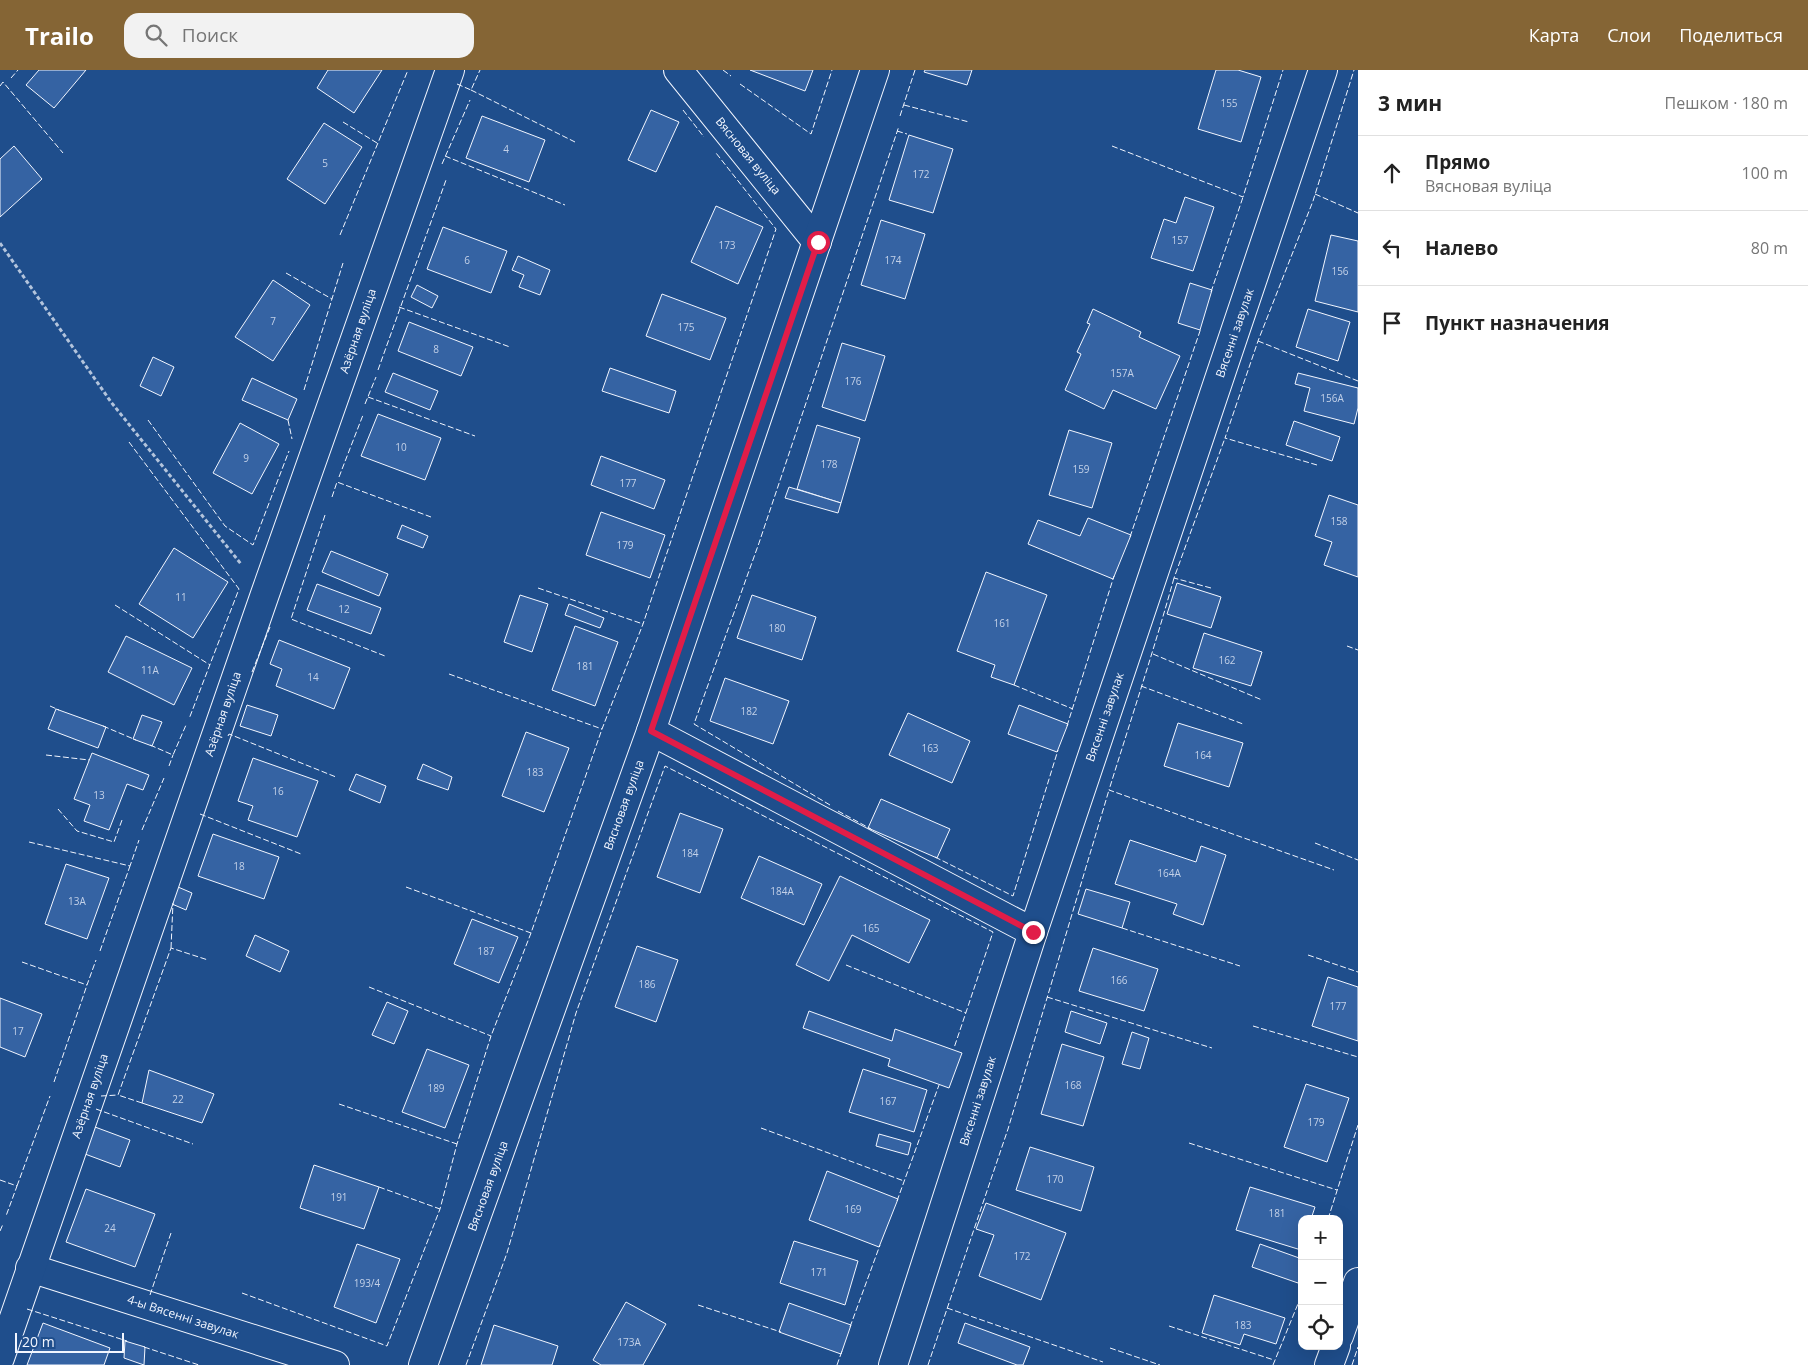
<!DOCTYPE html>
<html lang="ru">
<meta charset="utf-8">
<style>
body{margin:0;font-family:"Open Sans",sans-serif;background:#f2f2f2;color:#222}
.controls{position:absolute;right:15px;bottom:15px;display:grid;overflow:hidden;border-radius:10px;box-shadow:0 5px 20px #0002}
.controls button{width:45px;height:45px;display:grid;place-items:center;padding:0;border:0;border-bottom:1px solid #e0e0e0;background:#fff;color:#222;font:25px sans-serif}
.scale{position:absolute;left:15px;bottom:12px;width:109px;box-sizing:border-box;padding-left:5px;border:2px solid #f2f6ff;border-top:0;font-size:14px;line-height:18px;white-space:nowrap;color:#f2f6ff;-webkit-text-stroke:4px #1f4e8c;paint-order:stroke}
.stop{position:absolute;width:15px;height:15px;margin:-11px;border:4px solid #e11d48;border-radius:50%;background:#fff}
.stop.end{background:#e11d48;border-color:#fff;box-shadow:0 1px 5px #0008}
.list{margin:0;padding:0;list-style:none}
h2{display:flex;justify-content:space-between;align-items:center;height:65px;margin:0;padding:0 20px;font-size:21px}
h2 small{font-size:16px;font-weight:400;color:#767676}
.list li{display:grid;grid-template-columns:32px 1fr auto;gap:15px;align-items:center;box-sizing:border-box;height:75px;padding:0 20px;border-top:1px solid #e0e0e0}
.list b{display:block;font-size:19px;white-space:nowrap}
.list p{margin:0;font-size:16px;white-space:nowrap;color:#767676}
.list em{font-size:16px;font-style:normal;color:#767676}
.icon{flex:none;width:28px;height:28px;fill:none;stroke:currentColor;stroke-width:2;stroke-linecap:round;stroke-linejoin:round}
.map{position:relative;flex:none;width:1358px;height:1295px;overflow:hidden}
header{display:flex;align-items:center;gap:30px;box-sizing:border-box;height:70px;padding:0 25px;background:#856535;color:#fff}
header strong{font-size:24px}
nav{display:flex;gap:28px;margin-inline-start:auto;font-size:18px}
.search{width:350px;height:45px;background:#f2f2f2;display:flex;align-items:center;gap:12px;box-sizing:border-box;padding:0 18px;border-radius:15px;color:#767676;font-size:19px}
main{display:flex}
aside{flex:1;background:#fff}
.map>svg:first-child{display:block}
.building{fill:#3563a3;stroke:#f2f6ff}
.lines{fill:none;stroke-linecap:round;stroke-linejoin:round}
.minor-casing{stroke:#f2f6ff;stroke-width:30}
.path{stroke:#b3c4dc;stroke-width:3;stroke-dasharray:4 2.5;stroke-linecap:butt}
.minor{stroke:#1f4e8c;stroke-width:28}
.fence{stroke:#f2f6ff;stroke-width:1;stroke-dasharray:6 2.5;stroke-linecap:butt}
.route{stroke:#e11d48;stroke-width:6}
.labels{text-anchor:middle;stroke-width:4;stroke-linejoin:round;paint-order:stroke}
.number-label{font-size:10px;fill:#c3d1e8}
.street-label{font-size:12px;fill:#f2f6ff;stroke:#1f4e8c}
</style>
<header>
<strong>Trailo</strong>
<div class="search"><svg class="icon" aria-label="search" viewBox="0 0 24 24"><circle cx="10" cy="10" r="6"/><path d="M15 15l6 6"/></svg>Поиск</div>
<nav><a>Карта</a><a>Слои</a><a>Поделиться</a></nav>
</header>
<main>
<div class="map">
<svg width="1358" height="1295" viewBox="0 0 1358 1295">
<rect width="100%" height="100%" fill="#1f4e8c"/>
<g class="building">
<path d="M 39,0 L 86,0 L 54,38 L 26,15 Z"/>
<path d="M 328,0 L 382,0 L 354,43 L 317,18 Z"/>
<path d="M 750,0 L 813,0 L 805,21 Z"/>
<path d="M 925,0 L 972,0 L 967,15 L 924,2 Z"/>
<path d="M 1216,0 L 1238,0 L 1261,7 L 1241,72 L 1198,59 Z"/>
<path d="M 651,40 L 679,52 L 656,102 L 628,90 Z"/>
<path d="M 482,46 L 545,70 L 529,112 L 466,88 Z"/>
<path d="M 324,53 L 362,77 L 325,134 L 287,109 Z"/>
<path d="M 909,65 L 953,79 L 933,143 L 889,130 Z"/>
<path d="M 14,76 L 42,109 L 0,147 L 0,89 Z"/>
<path d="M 1185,127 L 1214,137 L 1193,201 L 1151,188 L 1164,149 L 1176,153 Z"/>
<path d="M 716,136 L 763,157 L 738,214 L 691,192 Z"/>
<path d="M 881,150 L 925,164 L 905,229 L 861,215 Z"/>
<path d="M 443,157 L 507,181 L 491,223 L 427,199 Z"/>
<path d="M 1331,165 L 1358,171 L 1358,242 L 1315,231 Z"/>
<path d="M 518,186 L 550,200 L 540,225 L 519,217 L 524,205 L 512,200 Z"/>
<path d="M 273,210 L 310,235 L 273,291 L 235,267 Z"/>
<path d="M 1190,213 L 1212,220 L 1200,260 L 1178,253 Z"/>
<path d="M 417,215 L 438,226 L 432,238 L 411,227 Z"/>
<path d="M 662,224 L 726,248 L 710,290 L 646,266 Z"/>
<path d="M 1093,239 L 1141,262 L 1139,267 L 1180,286 L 1156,339 L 1113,320 L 1104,339 L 1065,320 L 1081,284 L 1077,282 L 1090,254 L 1087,253 Z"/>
<path d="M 1308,239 L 1350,252 L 1338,291 L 1296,277 Z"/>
<path d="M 409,252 L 473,277 L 461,306 L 398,281 Z"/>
<path d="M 842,273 L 885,286 L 865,351 L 822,337 Z"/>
<path d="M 153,287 L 174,297 L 161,326 L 140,316 Z"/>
<path d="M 610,298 L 676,321 L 669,343 L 602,321 Z"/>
<path d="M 393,303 L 438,321 L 430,340 L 385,322 Z"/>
<path d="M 1298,303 L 1358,318 L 1358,338 L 1354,354 L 1304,341 L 1310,318 L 1295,314 Z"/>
<path d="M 252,308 L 297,329 L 288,350 L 242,330 Z"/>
<path d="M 378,344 L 441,368 L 425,410 L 361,386 Z"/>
<path d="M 1294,351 L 1340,367 L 1332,391 L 1286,375 Z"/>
<path d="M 240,353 L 279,374 L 252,424 L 213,403 Z"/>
<path d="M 817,355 L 860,368 L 841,433 L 797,419 Z"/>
<path d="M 1069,360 L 1112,373 L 1092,438 L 1049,425 Z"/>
<path d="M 601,386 L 665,410 L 654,439 L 591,415 Z"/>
<path d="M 789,417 L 841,433 L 838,443 L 785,428 Z"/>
<path d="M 1329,425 L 1358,435 L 1358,507 L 1324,495 L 1332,472 L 1315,466 Z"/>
<path d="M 601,442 L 665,465 L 650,508 L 586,485 Z"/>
<path d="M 1088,448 L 1131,465 L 1113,509 L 1028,474 L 1038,450 L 1080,466 Z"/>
<path d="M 402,455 L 428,466 L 423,478 L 397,468 Z"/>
<path d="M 174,478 L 228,512 L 193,568 L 139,534 Z"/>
<path d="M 331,481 L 388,504 L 379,526 L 322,502 Z"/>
<path d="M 986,502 L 1047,525 L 1014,615 L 991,607 L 995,595 L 957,581 Z"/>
<path d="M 1177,513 L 1221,527 L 1211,558 L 1167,544 Z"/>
<path d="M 317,514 L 381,538 L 371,564 L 307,540 Z"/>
<path d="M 520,525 L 548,534 L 532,582 L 504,572 Z"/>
<path d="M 752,525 L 816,547 L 802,590 L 737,568 Z"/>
<path d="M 569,534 L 604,548 L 600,558 L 565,545 Z"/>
<path d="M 575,556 L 618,572 L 595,636 L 552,620 Z"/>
<path d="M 1204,563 L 1262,582 L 1251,616 L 1193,598 Z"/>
<path d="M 126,566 L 192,598 L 174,635 L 108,602 Z"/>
<path d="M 279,570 L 350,598 L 334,639 L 276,616 L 282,599 L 270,594 Z"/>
<path d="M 725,608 L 789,631 L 773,674 L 710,651 Z"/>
<path d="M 247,635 L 278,645 L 271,666 L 240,656 Z"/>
<path d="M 1019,635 L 1068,654 L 1057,682 L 1008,664 Z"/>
<path d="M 56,639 L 106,657 L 98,678 L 48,659 Z"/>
<path d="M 908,643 L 970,671 L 952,713 L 889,685 Z"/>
<path d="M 142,645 L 162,652 L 152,676 L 133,669 Z"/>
<path d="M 1178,653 L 1243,673 L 1229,717 L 1164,696 Z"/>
<path d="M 526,662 L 569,678 L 544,742 L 502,726 Z"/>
<path d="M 92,683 L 149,705 L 143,720 L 127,714 L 109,760 L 84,751 L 90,735 L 74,729 Z"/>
<path d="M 253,688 L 318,711 L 297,767 L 248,750 L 253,736 L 238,731 Z"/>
<path d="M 423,694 L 452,707 L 448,720 L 417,709 Z"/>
<path d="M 356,704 L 386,716 L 380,733 L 349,720 Z"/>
<path d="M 881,729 L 950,759 L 937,788 L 868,758 Z"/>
<path d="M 680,743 L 723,759 L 700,823 L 657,807 Z"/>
<path d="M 213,764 L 279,787 L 264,829 L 198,806 Z"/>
<path d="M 1130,770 L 1196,792 L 1201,776 L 1226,785 L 1203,855 L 1173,844 L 1177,834 L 1115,814 Z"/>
<path d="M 759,786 L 822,814 L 804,855 L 741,828 Z"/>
<path d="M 66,794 L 109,808 L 87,869 L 45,854 Z"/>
<path d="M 840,806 L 930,850 L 909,893 L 852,865 L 829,911 L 796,895 Z"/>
<path d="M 178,817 L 192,823 L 186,840 L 172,834 Z"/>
<path d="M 1086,819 L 1130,832 L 1122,858 L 1078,844 Z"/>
<path d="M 472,849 L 518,867 L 499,913 L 454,894 Z"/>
<path d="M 255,865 L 289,881 L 280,902 L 246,886 Z"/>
<path d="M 637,876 L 678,890 L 656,952 L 615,937 Z"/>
<path d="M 1093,878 L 1158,899 L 1144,941 L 1079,921 Z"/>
<path d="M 1328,907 L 1358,917 L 1358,971 L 1312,956 Z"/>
<path d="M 0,928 L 42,944 L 25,987 L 0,977 Z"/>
<path d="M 387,932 L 408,941 L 394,974 L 372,965 Z"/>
<path d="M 809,941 L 892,971 L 895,959 L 962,983 L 949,1018 L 888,996 L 890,989 L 803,958 Z"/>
<path d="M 1071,941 L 1107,953 L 1100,974 L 1065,962 Z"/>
<path d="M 1132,962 L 1149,968 L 1140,999 L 1122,994 Z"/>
<path d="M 1062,974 L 1104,987 L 1083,1056 L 1041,1044 Z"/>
<path d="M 427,979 L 469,995 L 445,1058 L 402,1042 Z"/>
<path d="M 863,999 L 927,1020 L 914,1062 L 849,1042 Z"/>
<path d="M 149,1000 L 214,1024 L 202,1053 L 142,1033 Z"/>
<path d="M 1306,1014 L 1349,1028 L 1327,1092 L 1284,1077 Z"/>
<path d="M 95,1057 L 130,1070 L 120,1097 L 85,1084 Z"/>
<path d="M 879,1064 L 911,1073 L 908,1085 L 876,1076 Z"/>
<path d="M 1030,1077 L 1094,1097 L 1081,1141 L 1016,1120 Z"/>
<path d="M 314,1095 L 379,1117 L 364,1159 L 300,1138 Z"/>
<path d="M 827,1101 L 898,1129 L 879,1177 L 809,1150 Z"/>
<path d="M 1250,1117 L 1315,1137 L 1311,1149 L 1302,1149 L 1301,1180 L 1236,1160 Z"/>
<path d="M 86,1119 L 155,1144 L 135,1197 L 66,1172 Z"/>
<path d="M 986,1133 L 1066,1163 L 1041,1230 L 979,1206 L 994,1165 L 976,1159 Z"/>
<path d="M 794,1171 L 858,1191 L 845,1235 L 780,1213 Z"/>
<path d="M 357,1174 L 400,1189 L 376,1253 L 334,1237 Z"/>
<path d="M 1260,1174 L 1302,1189 L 1302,1204 L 1298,1213 L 1252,1197 Z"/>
<path d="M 1214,1225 L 1285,1248 L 1276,1274 L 1244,1264 L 1240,1275 L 1202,1263 Z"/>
<path d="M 626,1232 L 666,1254 L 643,1295 L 601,1295 L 593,1290 Z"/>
<path d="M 789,1233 L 851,1255 L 841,1284 L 779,1262 Z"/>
<path d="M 43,1253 L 110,1278 L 104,1295 L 27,1295 Z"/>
<path d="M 965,1253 L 1030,1277 L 1023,1295 L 1017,1295 L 958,1273 Z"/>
<path d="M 494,1255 L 558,1276 L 552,1295 L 481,1295 Z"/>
<path d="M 125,1271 L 145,1277 L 144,1295 L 124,1288 Z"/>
</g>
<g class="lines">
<defs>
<g id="minor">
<path d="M 678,0 L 817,172"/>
<path d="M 651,661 L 1033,862"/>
<path d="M 30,1198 L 335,1295"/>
<path d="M 1339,1266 L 1358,1212"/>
<path d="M 0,1288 L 265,524 L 450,0"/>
<path d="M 423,1295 L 651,661 L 875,0"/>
<path d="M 893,1295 L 1033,862 L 1323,0"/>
<path d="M 1329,1295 L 1336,1276"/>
</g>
</defs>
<use href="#minor" class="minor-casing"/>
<path class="path" d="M 0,173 L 111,332 L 241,494"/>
<use href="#minor" class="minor"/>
<g class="fence">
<path d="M 723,0 L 731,6"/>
<path d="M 11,8 L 18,0"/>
<path d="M 457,14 L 471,20 L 480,0"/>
<path d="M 740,14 L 811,64 L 832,0"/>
<path d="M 0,16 L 3,12 L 63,83"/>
<path d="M 471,20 L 575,72"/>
<path d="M 904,35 L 969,52"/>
<path d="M 683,40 L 704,67"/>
<path d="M 900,46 L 915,0"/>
<path d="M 343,52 L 377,73"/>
<path d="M 897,61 L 907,64"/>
<path d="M 1112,76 L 1243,127 L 1283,0"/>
<path d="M 445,86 L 565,135"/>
<path d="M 442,94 L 470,30"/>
<path d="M 1315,124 L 1358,143"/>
<path d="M 340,165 L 408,0"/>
<path d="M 286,203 L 332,229"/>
<path d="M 1211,222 L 1243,127"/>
<path d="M 399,237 L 510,277"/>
<path d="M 1258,271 L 1358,311"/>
<path d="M 378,300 L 446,110"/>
<path d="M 304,320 L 343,193"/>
<path d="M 368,327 L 475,366"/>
<path d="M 365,334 L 376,307"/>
<path d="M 148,350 L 225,456 L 253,475 L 289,381"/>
<path d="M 288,350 L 292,369"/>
<path d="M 129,372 L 239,519 L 189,649"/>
<path d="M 1317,395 L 1225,368 L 1258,271 L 1313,131 L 1354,0"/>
<path d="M 339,407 L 363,345"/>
<path d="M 332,427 L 337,412 L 431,447"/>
<path d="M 325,445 L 291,549 L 385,586"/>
<path d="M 1130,467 L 1201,258"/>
<path d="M 1174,508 C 1154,580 1131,649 1109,720 L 1334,800"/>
<path d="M 538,518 L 643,554"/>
<path d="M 1211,518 L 1174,508 L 1225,368"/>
<path d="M 115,535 L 210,595"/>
<path d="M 1347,576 L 1358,580"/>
<path d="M 1153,584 L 1262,630"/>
<path d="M 252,602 L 270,557"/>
<path d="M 449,604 L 602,659"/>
<path d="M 1014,615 L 1073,639"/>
<path d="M 1141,616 L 1243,654"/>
<path d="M 50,636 L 59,640"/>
<path d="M 103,656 L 136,670"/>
<path d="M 1067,656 L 1114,506"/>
<path d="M 228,666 L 229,664 L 336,707"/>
<path d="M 150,675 L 173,685 L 186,655"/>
<path d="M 46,685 L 89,690"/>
<path d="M 169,696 L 173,685"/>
<path d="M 830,735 L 694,654 L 759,473 L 899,56"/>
<path d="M 58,739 L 77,761 L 114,772 L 122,750"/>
<path d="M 838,741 L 871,759"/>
<path d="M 200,744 L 301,784"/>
<path d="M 142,760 L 164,708"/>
<path d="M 29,772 L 130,796 L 139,770"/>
<path d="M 1315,773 L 1358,790"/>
<path d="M 935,787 L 1013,826 L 1058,680"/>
<path d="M 406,817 L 531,863"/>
<path d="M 1122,858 L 1240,896"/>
<path d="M 171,878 L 173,833"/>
<path d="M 100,881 L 130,796"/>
<path d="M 1308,885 L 1358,902"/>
<path d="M 22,892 L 87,915 L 96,890"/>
<path d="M 846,895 L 966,943"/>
<path d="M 369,917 L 491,966"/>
<path d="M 1047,927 L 1212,978"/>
<path d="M 1253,956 L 1358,987"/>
<path d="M 54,1012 L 87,915"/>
<path d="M 101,1026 L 118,1025"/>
<path d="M 142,1033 L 118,1025 L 171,878 L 208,890"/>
<path d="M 339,1034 L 457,1074"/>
<path d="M 96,1039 L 193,1074"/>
<path d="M 761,1058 L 904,1111"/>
<path d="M 1189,1073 L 1337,1120"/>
<path d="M 0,1110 L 17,1116 L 6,1146"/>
<path d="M 17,1116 L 50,1026"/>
<path d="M 379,1117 L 440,1139"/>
<path d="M 897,1131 L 939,1015"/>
<path d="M 1328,1149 L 1358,1055"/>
<path d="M 0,1161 L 3,1154"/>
<path d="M 242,1223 L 387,1276 L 440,1139 L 457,1074 L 491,966 L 531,863 L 602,659 L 643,554 L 776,159 L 716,83"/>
<path d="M 150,1225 L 171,1163"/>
<path d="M 698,1235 L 781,1262"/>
<path d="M 947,1238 L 1103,1292"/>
<path d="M 27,1239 L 127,1271"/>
<path d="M 1169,1256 L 1274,1290"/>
<path d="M 850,1257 L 880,1175"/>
<path d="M 144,1277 L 199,1295"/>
<path d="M 1110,1278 L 1160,1295"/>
<path d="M 466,1295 L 507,1183 L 576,943 L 665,696 L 993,862 L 954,978"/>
<path d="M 837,1295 L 842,1281"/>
<path d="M 928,1295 L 1008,1059 L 1109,720"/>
<path d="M 1273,1295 L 1302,1224"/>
<path d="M 1352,1295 L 1358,1277"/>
</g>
</g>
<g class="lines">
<path class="route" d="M 818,172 L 651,661 L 1033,862"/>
</g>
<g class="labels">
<g class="number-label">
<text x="1229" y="37">155</text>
<text x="506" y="83">4</text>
<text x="325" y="97">5</text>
<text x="921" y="108">172</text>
<text x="1180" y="174">157</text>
<text x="727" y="179">173</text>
<text x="467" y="194">6</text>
<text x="893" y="194">174</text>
<text x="1340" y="205">156</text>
<text x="273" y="255">7</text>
<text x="686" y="261">175</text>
<text x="436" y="283">8</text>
<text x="1122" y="307">157А</text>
<text x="853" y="315">176</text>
<text x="1332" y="332">156А</text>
<text x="401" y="381">10</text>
<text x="246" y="392">9</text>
<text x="829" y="398">178</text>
<text x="1081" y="403">159</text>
<text x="628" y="417">177</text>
<text x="1339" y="455">158</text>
<text x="625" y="479">179</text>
<text x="181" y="531">11</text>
<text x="344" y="543">12</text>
<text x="1002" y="557">161</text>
<text x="777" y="562">180</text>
<text x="1227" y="594">162</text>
<text x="585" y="600">181</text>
<text x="150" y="604">11А</text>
<text x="313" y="611">14</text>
<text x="749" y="645">182</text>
<text x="930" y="682">163</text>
<text x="1203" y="689">164</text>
<text x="535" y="706">183</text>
<text x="278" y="725">16</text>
<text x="99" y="729">13</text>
<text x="690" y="787">184</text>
<text x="239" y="800">18</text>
<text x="1169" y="807">164А</text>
<text x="782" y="825">184А</text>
<text x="77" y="835">13А</text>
<text x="871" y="862">165</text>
<text x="486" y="885">187</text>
<text x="1119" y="914">166</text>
<text x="647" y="918">186</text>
<text x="1338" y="940">177</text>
<text x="18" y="965">17</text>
<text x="1073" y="1019">168</text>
<text x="436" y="1022">189</text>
<text x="178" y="1033">22</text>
<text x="888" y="1035">167</text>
<text x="1316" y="1056">179</text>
<text x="1055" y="1113">170</text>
<text x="339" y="1131">191</text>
<text x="853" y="1143">169</text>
<text x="1277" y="1147">181</text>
<text x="110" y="1162">24</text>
<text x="1022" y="1190">172</text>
<text x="819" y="1206">171</text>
<text x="367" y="1217">193/4</text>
<text x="1243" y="1259">183</text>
<text x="629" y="1276">173А</text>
</g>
<g class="street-label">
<text transform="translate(748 86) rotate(51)" y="4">Вясновая вуліца</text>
<text transform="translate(358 261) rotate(-71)" y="4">Азёрная вуліца</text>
<text transform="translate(1235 263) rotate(-71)" y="4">Вясенні завулак</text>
<text transform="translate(223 644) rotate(-71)" y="4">Азёрная вуліца</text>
<text transform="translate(1105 647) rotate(-71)" y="4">Вясенні завулак</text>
<text transform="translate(624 735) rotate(-70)" y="4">Вясновая вуліца</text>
<text transform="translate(90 1026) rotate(-71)" y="4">Азёрная вуліца</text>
<text transform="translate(978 1031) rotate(-72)" y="4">Вясенні завулак</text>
<text transform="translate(488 1116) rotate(-70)" y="4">Вясновая вуліца</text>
<text transform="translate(183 1247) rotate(18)" y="4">4-ы Вясенні завулак</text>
</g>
</g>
</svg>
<div class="controls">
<button>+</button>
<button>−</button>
<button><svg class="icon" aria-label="locate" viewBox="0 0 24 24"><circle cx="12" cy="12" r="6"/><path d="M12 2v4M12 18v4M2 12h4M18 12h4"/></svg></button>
</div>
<div class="scale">20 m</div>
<div class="stop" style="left:818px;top:172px"></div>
<div class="stop end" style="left:1033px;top:862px"></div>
</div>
<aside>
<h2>3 мин<small>Пешком · 180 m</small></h2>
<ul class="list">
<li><svg class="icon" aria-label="ahead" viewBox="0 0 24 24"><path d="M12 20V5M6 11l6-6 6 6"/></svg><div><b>Прямо</b><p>Вясновая вуліца</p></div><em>100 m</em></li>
<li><svg class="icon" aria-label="left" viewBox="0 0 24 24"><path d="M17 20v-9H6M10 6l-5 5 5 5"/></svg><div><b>Налево</b></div><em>80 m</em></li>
<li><svg class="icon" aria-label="arrive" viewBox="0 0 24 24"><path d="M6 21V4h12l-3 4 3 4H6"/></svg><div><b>Пункт назначения</b></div></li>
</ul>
</aside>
</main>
